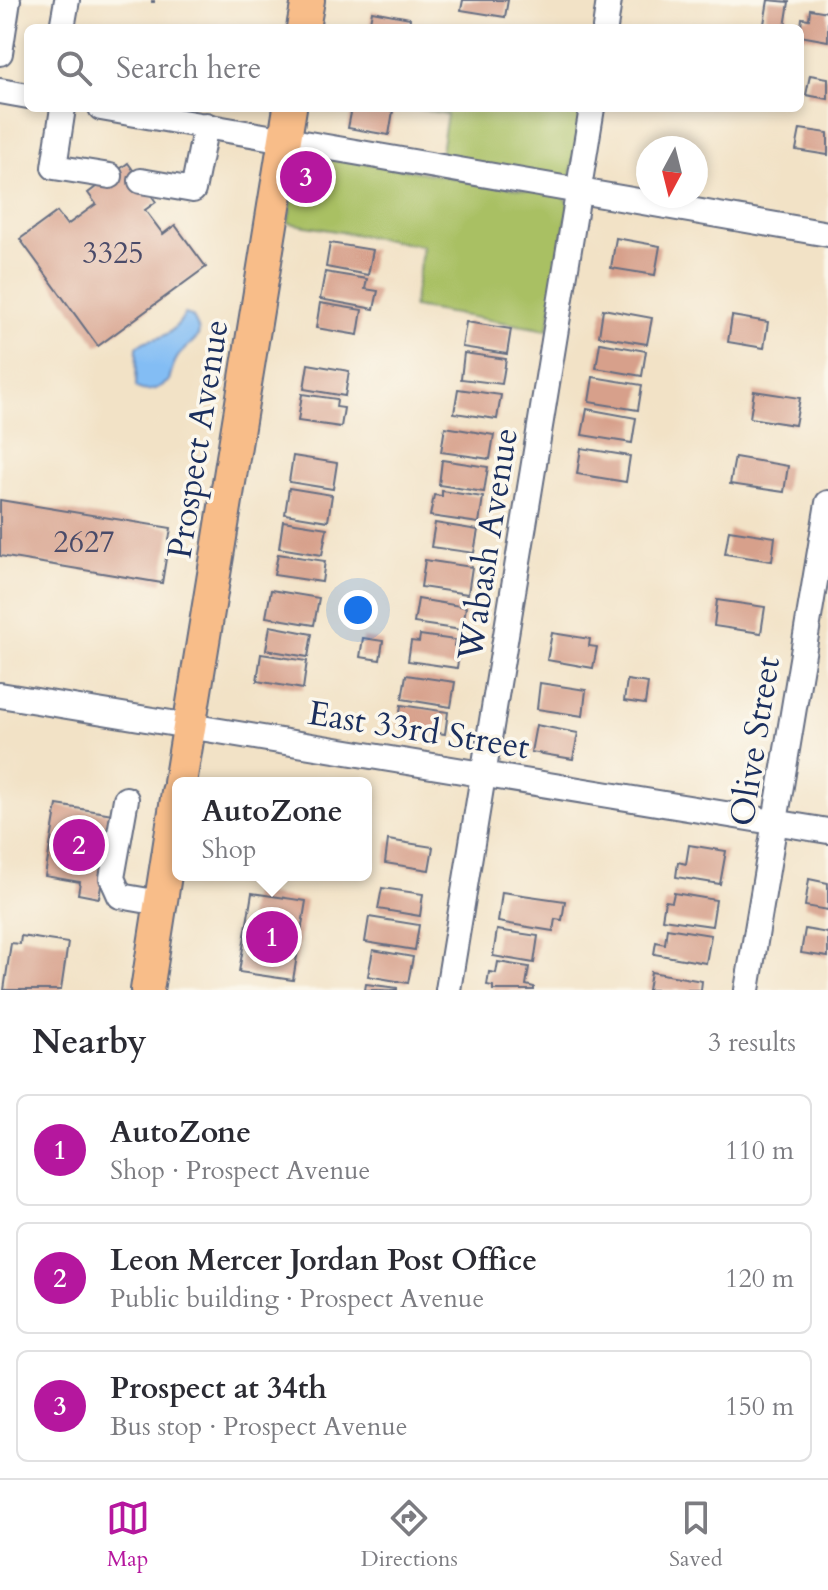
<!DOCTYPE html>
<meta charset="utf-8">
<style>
body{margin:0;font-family:Cardo,serif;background:#f7f7f7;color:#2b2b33}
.compass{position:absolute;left:636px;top:136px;width:72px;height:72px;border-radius:50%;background:#fff;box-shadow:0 4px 12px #0003;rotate:187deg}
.you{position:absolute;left:358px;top:610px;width:28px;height:28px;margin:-20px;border:6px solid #fff;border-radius:50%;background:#1a73e8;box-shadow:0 0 0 12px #1a73e833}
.badge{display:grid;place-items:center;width:52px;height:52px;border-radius:50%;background:#b5179e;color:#fff;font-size:26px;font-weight:700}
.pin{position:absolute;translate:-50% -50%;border:4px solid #fff;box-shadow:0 2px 8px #0006}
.popup{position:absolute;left:172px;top:777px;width:200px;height:104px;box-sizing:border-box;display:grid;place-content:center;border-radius:12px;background:#fff;filter:drop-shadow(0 2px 6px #0005);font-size:26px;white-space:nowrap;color:#7c7c81}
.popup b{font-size:30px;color:#2b2b33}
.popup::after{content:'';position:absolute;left:50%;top:100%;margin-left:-16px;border:16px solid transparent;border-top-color:#fff}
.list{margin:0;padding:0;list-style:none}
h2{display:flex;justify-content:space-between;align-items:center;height:104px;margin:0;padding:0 32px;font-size:34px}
h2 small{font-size:26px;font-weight:400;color:#7c7c81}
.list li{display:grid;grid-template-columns:52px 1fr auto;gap:24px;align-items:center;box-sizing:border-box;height:112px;margin:0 16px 16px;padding:0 16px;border:2px solid #e1e1e2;border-radius:12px}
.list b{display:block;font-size:30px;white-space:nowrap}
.list p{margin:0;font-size:26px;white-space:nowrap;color:#7c7c81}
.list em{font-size:26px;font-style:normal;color:#7c7c81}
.icon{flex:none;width:44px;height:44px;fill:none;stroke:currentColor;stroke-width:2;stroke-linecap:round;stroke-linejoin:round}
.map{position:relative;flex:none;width:828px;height:990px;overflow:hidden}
.search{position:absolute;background:#fff;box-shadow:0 4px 12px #0003;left:24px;right:24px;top:24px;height:88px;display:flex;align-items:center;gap:20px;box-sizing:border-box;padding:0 28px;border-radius:12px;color:#7c7c81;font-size:30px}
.sheet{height:488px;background:#fff}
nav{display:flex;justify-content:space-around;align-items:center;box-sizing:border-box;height:112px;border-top:2px solid #e1e1e2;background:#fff;font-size:22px;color:#7c7c81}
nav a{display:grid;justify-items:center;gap:4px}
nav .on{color:#b5179e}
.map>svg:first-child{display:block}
.green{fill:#a9c064;stroke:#627861;stroke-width:2}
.water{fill:#83bdf4;stroke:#4f76a9;stroke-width:2}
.building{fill:#d7a08b}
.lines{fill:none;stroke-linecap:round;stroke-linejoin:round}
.minor-casing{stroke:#666e82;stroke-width:28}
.major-casing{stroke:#666e82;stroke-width:36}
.path{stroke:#666e82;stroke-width:4;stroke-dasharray:6 6;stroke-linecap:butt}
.minor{stroke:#fff;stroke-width:24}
.major{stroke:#f8bd89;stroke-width:32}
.labels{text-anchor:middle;stroke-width:7;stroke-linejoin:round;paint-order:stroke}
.number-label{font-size:30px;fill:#4a4b69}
.street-label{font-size:34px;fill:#1b2f5e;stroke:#fbf7ec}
</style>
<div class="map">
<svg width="828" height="990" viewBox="0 0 828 990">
<rect width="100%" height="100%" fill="#fbf7ec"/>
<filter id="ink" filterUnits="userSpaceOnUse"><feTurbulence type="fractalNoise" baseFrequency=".0125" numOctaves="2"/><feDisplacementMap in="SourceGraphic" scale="16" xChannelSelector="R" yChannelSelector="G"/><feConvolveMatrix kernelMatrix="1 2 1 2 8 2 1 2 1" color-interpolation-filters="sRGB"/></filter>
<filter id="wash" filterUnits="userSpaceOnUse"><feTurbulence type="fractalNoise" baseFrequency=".006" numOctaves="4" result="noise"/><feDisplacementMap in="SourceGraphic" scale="32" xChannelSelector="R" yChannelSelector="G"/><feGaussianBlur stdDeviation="1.8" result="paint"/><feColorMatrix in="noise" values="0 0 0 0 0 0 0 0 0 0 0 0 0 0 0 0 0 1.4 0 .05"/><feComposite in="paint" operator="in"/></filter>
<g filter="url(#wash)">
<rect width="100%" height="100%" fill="#f2e2c6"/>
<g class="green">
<path d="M 412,108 L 582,108 L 570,179 L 440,158 L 447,114 Z"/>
<path d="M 307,153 L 563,196 L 569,204 L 548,330 L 413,307 L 423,246 L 288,223 L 299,159 Z"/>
</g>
<path class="water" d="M 185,314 L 192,316 C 206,338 196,337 182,352 C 174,359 171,372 169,381 C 160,388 146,395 136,387 L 137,347 C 144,339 152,340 161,337 C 172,333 179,324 185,314 Z"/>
<g id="blocks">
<g class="building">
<path d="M 463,0 L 508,0 L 505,17 L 461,10 Z"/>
<path d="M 768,0 L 789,2 L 785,27 L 764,24 Z"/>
<path d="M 810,9 L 828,12 L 828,41 L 800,36 L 802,18 L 809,19 Z"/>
<path d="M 372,11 L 410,18 L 409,28 L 369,28 Z"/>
<path d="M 810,75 L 828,78 L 828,99 L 806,95 Z"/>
<path d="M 352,108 L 393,111 L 389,135 L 348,128 Z"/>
<path d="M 800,129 L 828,133 L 828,155 L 796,150 Z"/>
<path d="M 128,163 L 156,202 L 145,210 L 163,234 L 175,225 L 206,267 L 98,346 L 20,239 L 57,212 L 67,225 L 96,204 L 88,193 Z"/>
<path d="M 616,238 L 660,246 L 655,275 L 611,268 Z"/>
<path d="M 330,243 L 373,250 L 368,275 L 326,267 Z"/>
<path d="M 325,272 L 367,279 L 365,289 L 378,291 L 374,309 L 320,299 Z"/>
<path d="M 320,303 L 362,310 L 358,335 L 316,328 Z"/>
<path d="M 603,309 L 652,318 L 647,344 L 599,336 Z"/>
<path d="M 732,316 L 768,322 L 764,348 L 728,342 Z"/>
<path d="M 466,322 L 511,329 L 507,354 L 462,347 Z"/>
<path d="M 600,343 L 646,351 L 642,376 L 596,368 Z"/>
<path d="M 464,353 L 506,359 L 502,384 L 461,379 Z"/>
<path d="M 308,364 L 349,371 L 345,396 L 304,389 Z"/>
<path d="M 593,377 L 642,385 L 638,410 L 589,402 Z"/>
<path d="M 458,389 L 501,395 L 497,419 L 454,413 Z"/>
<path d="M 754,391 L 800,398 L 795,425 L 750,418 Z"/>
<path d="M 302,394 L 337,399 L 336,407 L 344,408 L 341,427 L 298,421 Z"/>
<path d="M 587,409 L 636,418 L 632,443 L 582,435 Z"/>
<path d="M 445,427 L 494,435 L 490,459 L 441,452 Z"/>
<path d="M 581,448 L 630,456 L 626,482 L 577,474 Z"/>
<path d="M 293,456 L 337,463 L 333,489 L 289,482 Z"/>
<path d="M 735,457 L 788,466 L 784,492 L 730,484 Z"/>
<path d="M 442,460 L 488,467 L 484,492 L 439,485 Z"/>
<path d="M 289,488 L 332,495 L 328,521 L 285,514 Z"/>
<path d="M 442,491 L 483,497 L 479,523 L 430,516 L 434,495 L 442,496 Z"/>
<path d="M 0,500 L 171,528 L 162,583 L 0,556 Z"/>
<path d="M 283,521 L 327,528 L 322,555 L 279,548 Z"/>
<path d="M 435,523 L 478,530 L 474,553 L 431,547 Z"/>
<path d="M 729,530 L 775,537 L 772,561 L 725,554 Z"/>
<path d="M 278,554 L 325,561 L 322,582 L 274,575 Z"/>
<path d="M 425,560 L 472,567 L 468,594 L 421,587 Z"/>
<path d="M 271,590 L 319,598 L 314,625 L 266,617 Z"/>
<path d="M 418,599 L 466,607 L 462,630 L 414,623 Z"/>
<path d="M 717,600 L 765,607 L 761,633 L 714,626 Z"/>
<path d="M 270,626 L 312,634 L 308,657 L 266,650 Z"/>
<path d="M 552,633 L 590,639 L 589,646 L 597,647 L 593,668 L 547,660 Z"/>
<path d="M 420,635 L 455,640 L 454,646 L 460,647 L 457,668 L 408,661 L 411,641 L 419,642 Z"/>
<path d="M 363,638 L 383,641 L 380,660 L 360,657 Z"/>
<path d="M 261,654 L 307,661 L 303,689 L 257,681 Z"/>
<path d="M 406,675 L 455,682 L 451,707 L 402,699 Z"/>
<path d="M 627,680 L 648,683 L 645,704 L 624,701 Z"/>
<path d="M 540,683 L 586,690 L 583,716 L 537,709 Z"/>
<path d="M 401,705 L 448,712 L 445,734 L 398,727 Z"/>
<path d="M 536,725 L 578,733 L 573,759 L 531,752 Z"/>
<path d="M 57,805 L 113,814 L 99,898 L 78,894 L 80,882 L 45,876 Z"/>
<path d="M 388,840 L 433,847 L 429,870 L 385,863 Z"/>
<path d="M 689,845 L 726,851 L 720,884 L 676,877 L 678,862 L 686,864 Z"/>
<path d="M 809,879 L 828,883 L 828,910 L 805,906 Z"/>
<path d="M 382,888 L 423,894 L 420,916 L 378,909 Z"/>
<path d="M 502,892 L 565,901 L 562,920 L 555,919 L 553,931 L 498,922 Z"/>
<path d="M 252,893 L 306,901 L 293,980 L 239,972 Z"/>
<path d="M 674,893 L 716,900 L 712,926 L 662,919 L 665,901 L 672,902 Z"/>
<path d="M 369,917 L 419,925 L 415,950 L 365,942 Z"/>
<path d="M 667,928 L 711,935 L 706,963 L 654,954 L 656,942 L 665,944 Z"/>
<path d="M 805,929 L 828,933 L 828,957 L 801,953 Z"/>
<path d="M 497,930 L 538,936 L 534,963 L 493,956 Z"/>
<path d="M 21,936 L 68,943 L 61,990 L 4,990 L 11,943 L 20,944 Z"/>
<path d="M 373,950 L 413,957 L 408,983 L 368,976 Z"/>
<path d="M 498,962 L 529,967 L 526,985 L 534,987 L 534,990 L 493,990 L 493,986 L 487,985 L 489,972 L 496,973 Z"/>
<path d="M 651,972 L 702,981 L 701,990 L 648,990 Z"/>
<path d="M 366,984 L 397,988 L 397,990 L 365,990 Z"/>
</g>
</g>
</g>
<g filter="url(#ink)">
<use href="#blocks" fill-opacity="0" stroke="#666e82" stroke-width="2"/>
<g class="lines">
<defs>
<g id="minor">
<path d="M 62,28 L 67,0"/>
<path d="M 605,28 L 609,0"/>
<path d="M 0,53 L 8,0"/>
<path d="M 0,91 L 28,96"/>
<path d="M 63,108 L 54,167 L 110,176"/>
<path d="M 101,108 L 828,234"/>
<path d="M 141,181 L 193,190 L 206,125"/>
<path d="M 0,695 L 828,831"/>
<path d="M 126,799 L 112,878 L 120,896 L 160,903"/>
<path d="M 448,990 L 592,108"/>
<path d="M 747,990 L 828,503"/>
</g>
<g id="major">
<path d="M 303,28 L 308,0"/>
<path d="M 180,783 L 290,108"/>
<path d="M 147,990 L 178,792"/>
</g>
</defs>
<use href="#minor" class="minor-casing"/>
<use href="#major" class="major-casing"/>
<path class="path" d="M 153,3 L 153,0"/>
<use href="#minor" class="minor"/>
<use href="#major" class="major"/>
</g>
</g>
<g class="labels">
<g class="number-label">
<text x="113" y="263">3325</text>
<text x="84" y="552">2627</text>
</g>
<g class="street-label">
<text transform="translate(197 439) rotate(-81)" y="12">Prospect Avenue</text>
<text transform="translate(487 544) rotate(-81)" y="12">Wabash Avenue</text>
<text transform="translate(419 729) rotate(9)" y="12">East 33rd Street</text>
<text transform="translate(754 741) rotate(-81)" y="12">Olive Street</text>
</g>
</g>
</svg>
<svg class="compass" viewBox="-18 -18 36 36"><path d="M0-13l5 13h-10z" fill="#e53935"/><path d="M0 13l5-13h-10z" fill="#7c7c81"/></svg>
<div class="you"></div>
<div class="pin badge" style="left:272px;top:937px">1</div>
<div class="popup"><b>AutoZone</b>Shop</div>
<div class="pin badge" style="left:79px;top:845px">2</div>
<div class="pin badge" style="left:306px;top:177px">3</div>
<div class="search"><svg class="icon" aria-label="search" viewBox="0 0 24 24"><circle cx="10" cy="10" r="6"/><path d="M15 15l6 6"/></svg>Search here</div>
</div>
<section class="sheet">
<h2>Nearby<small>3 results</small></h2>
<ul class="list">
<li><span class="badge">1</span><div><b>AutoZone</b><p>Shop · Prospect Avenue</p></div><em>110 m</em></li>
<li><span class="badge">2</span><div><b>Leon Mercer Jordan Post Office</b><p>Public building · Prospect Avenue</p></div><em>120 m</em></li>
<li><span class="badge">3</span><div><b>Prospect at 34th</b><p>Bus stop · Prospect Avenue</p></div><em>150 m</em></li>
</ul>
</section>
<nav>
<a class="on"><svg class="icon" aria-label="map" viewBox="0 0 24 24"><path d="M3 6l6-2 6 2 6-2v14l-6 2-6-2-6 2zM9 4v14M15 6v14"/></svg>Map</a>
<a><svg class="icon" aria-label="directions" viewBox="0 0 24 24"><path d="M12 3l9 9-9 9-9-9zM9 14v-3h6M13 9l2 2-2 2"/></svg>Directions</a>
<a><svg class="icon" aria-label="saved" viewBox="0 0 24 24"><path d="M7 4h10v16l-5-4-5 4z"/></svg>Saved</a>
</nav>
